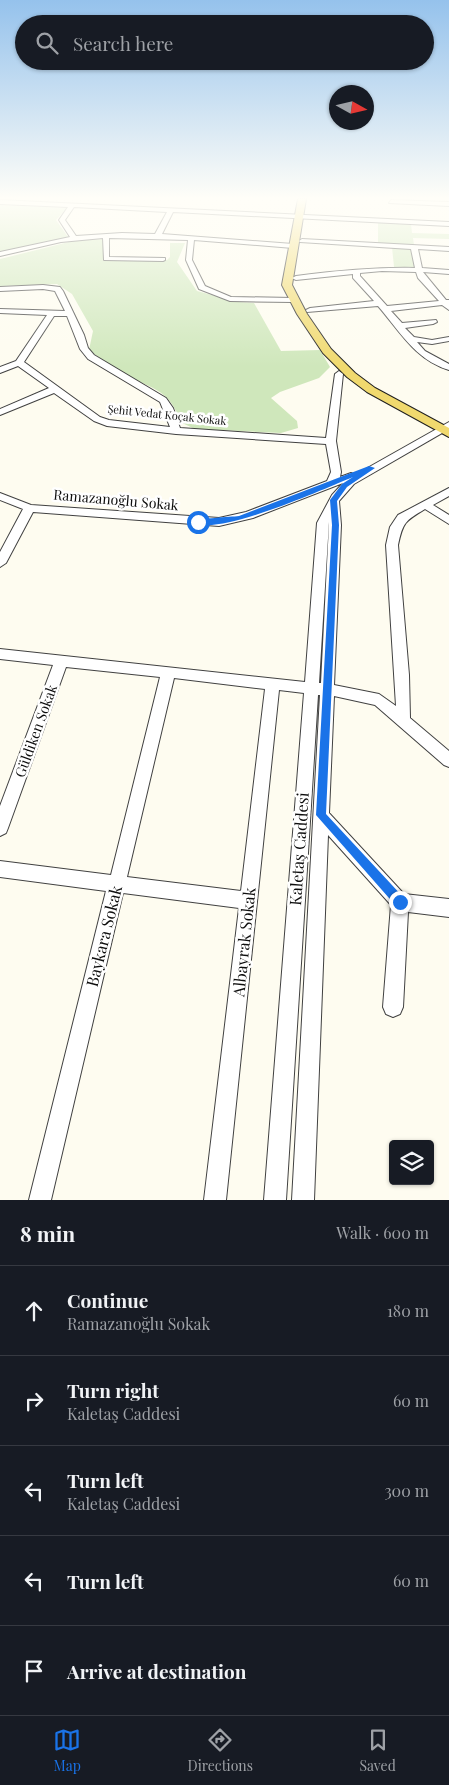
<!DOCTYPE html>
<meta charset="utf-8">
<style>
body{margin:0;font-family:"Playfair Display",serif;background:#242831;color:#f1f3f6}
.controls{position:absolute;right:15px;bottom:15px;display:grid;overflow:hidden;border-radius:5px;box-shadow:0 1px 4px #0004}
.controls button{width:45px;height:45px;display:grid;place-items:center;padding:0;border:0;border-bottom:1px solid #363941;background:#171b24;color:#f1f3f6;font:25px sans-serif}
.compass{position:absolute;left:329px;top:85px;width:45px;height:45px;border-radius:50%;background:#171b24;box-shadow:0 1px 4px #0004;rotate:98deg}
.stop{position:absolute;width:15px;height:15px;margin:-11px;border:4px solid #1a73e8;border-radius:50%;background:#fff}
.stop.end{background:#1a73e8;border-color:#fff;box-shadow:0 1px 5px #0008}
.list{margin:0;padding:0;list-style:none}
h2{display:flex;justify-content:space-between;align-items:center;height:65px;margin:0;padding:0 20px;font-size:21px}
h2 small{font-size:16px;font-weight:400;color:#9ea1a6}
.list li{display:grid;grid-template-columns:32px 1fr auto;gap:15px;align-items:center;box-sizing:border-box;height:90px;padding:0 20px;border-top:1px solid #363941}
.list b{display:block;font-size:19px;white-space:nowrap}
.list p{margin:0;font-size:16px;white-space:nowrap;color:#9ea1a6}
.list em{font-size:16px;font-style:normal;color:#9ea1a6}
.icon{flex:none;width:28px;height:28px;fill:none;stroke:currentColor;stroke-width:2;stroke-linecap:round;stroke-linejoin:round}
.map{position:relative;flex:none;width:449px;height:1200px;overflow:hidden}
.search{position:absolute;background:#171b24;box-shadow:0 1px 4px #0004;left:15px;right:15px;top:15px;height:55px;display:flex;align-items:center;gap:12px;box-sizing:border-box;padding:0 18px;border-radius:28px;color:#9ea1a6;font-size:19px}
.sheet{height:515px;background:#171b24}
nav{display:flex;justify-content:space-around;align-items:center;box-sizing:border-box;height:70px;border-top:1px solid #363941;background:#171b24;font-size:14px;color:#9ea1a6}
nav a{display:grid;justify-items:center;gap:2px}
nav .on{color:#1a73e8}
.map>svg:first-child{display:block}
.green{fill:#cfe7bb}
.lines{fill:none;stroke-linecap:round;stroke-linejoin:round}
.minor-casing{stroke:#414141;stroke-width:2}
.major-casing{stroke:#1f1f1f;stroke-width:2}
.minor{fill:#fff;fill-rule:evenodd}
.major{fill:#f0d96e;fill-rule:evenodd}
.route{fill:#1a73e8}
.labels{text-anchor:middle;stroke-width:5;stroke-linejoin:round;paint-order:stroke}
.far-street-label{font-size:11px;fill:#0e0e0e;stroke:#fff}
.street-label{font-size:14px;fill:#0e0e0e;stroke:#fff}
.near-street-label{font-size:16px;fill:#0e0e0e;stroke:#fff}
</style>
<div class="map">
<svg width="449" height="1200" viewBox="0 0 449 1200">
<rect width="100%" height="100%" fill="#fefcf0"/>
<g class="green">
<path d="M 0,205 L 67,208 L 56,220 L 68,237 L 0,252 Z"/>
<path d="M 378,222 L 411,224 L 412,233 L 449,234 L 449,239 L 413,238 L 414,245 L 378,243 Z"/>
<path d="M 103,239 L 103,261 L 167,260 L 170,257 L 170,243 L 185,243 L 177,262 L 197,291 L 239,302 L 254,303 L 281,351 L 320,350 L 330,367 L 319,378 L 280,392 L 271,398 L 297,421 L 298,428 L 281,433 L 195,429 L 180,422 C 170,387 148,389 121,372 C 110,366 99,358 89,350 L 93,331 L 72,294 L 57,284 L 0,286 L 0,259 L 73,241 Z"/>
<path d="M 392,247 L 412,248 L 416,268 L 394,267 Z"/>
</g>
<g class="lines">
<defs>
<g id="minor">
<path d="M 0,200 L 449,222 L 449,226 L 173,212 L 162,234 L 293,244 L 296,246 L 293,248 L 194,240 L 192,260 L 205,286 L 231,297 L 293,298 L 297,300 L 293,302 L 230,301 L 199,289 L 186,260 L 188,240 L 109,238 L 109,257 L 165,258 L 165,260 L 163,261 L 104,260 L 103,238 L 61,242 L 0,256 L 0,252 L 70,237 L 59,220 L 68,207 L 0,204 ZM 74,207 L 167,212 L 155,234 L 122,233 L 76,236 L 65,220 Z"/>
<path d="M 391,200 L 449,202 L 449,206 L 389,203 Z"/>
<path d="M 302,239 L 449,247 L 449,251 L 418,249 L 422,268 L 449,270 L 449,274 L 423,272 L 446,300 L 449,300 L 449,310 L 442,305 L 391,311 L 402,323 L 436,320 L 437,322 L 433,324 L 405,328 L 414,337 L 432,340 L 449,337 L 449,341 L 432,344 L 417,342 L 425,351 L 449,364 L 449,370 C 415,360 399,330 378,306 L 307,312 L 306,310 L 310,308 L 374,301 L 353,278 L 353,274 L 296,280 L 292,278 L 296,276 C 336,271 375,267 415,268 L 411,249 L 300,242 L 299,241 ZM 382,271 L 416,272 L 418,278 L 439,301 L 387,306 L 360,276 L 360,273 Z"/>
<path d="M 43,285 L 60,287 L 63,291 L 84,335 L 88,348 L 94,355 L 166,398 L 173,408 L 180,428 L 326,438 L 335,374 L 339,371 L 343,374 L 336,441 L 341,472 L 340,477 L 351,473 L 355,475 L 449,422 L 449,429 L 354,484 L 339,501 L 341,525 L 334,685 L 379,694 L 396,706 L 386,545 L 390,527 L 398,515 L 449,488 L 449,496 L 433,505 L 449,515 L 449,524 L 425,509 C 405,521 403,522 398,545 L 409,675 L 410,718 L 449,751 L 449,767 L 444,765 L 375,705 L 334,696 L 329,813 L 404,894 L 449,899 L 449,917 L 408,912 L 403,1007 L 400,1014 L 393,1017 L 386,1014 L 383,1007 L 391,905 L 328,835 L 314,1200 L 292,1200 L 320,695 L 318,695 L 286,1200 L 264,1200 L 304,693 L 279,690 L 226,1200 L 204,1200 L 239,908 L 123,893 L 51,1200 L 29,1200 L 106,891 L 0,877 L 0,861 L 111,875 L 160,677 L 66,667 L 8,828 L 6,833 L 0,836 L 0,806 L 53,665 L 0,659 L 0,649 L 305,682 L 317,523 L 332,495 L 343,483 L 253,518 L 219,526 L 33,512 L 6,563 L 0,567 L 0,552 L 23,509 L 0,500 L 0,493 L 31,505 L 219,518 L 246,512 L 327,481 L 331,472 L 326,444 L 176,434 L 107,426 L 94,421 L 54,393 L 0,415 L 0,409 L 49,388 L 18,366 L 0,373 L 0,367 L 16,361 L 47,315 L 0,313 L 0,309 L 65,311 L 55,291 L 43,289 L 0,291 L 0,287 ZM 54,316 L 67,316 L 80,349 L 88,359 L 160,402 L 170,427 L 109,420 L 100,417 L 24,362 ZM 329,522 L 329,525 L 321,683 L 319,683 ZM 174,678 L 265,689 L 241,891 L 127,877 Z"/>
</g>
<path id="major" d="M 298,199 L 306,199 L 292,285 L 307,314 L 331,349 L 355,373 L 375,388 L 449,428 L 449,437 L 367,392 L 347,377 L 323,353 L 297,314 L 282,285 Z"/>
</defs>
<use href="#minor" class="minor-casing"/>
<use href="#major" class="major-casing"/>
<use href="#minor" class="minor"/>
<use href="#major" class="major"/>
</g>
<linearGradient id="sky" x2="0" y2="1"><stop stop-color="#95c2ec"/><stop offset="0.54" stop-color="#fffef8"/><stop offset="1" stop-color="#fffef8" stop-opacity="0"/></linearGradient>
<rect width="449" height="367" fill="url(#sky)"/>
<path class="route" d="M 369,466 L 375,468 L 347,487 L 337,501 L 339,525 L 326,814 L 404,898 L 406,902 L 404,906 L 400,908 L 396,906 L 316,815 L 332,525 L 330,500 L 342,484 L 353,477 C 326,488 215,538 194,522 C 199,518 230,517 239,516 Z"/>
<g class="labels">
<g class="far-street-label">
<text transform="translate(167 415) rotate(6)" y="4">Şehit Vedat Koçak Sokak</text>
</g>
<g class="street-label">
<text transform="translate(116 500) rotate(5)" y="5">Ramazanoğlu Sokak</text>
<text transform="translate(36 731) rotate(-70)" y="5">Güldiken Sokak</text>
</g>
<g class="near-street-label">
<text transform="translate(299 849) rotate(-86)" y="6">Kaletaş Caddesi</text>
<text transform="translate(104 936) rotate(-76)" y="6">Baykara Sokak</text>
<text transform="translate(244 942) rotate(-84)" y="6">Albayrak Sokak</text>
</g>
</g>
</svg>
<div class="controls">
<button><svg class="icon" aria-label="layers" viewBox="0 0 24 24"><path d="M12 4l9 5-9 5-9-5zM3 14l9 5 9-5"/></svg></button>
</div>
<svg class="compass" viewBox="-18 -18 36 36"><path d="M0-13l5 13h-10z" fill="#e53935"/><path d="M0 13l5-13h-10z" fill="#9ea1a6"/></svg>
<div class="stop" style="left:198px;top:522px"></div>
<div class="stop end" style="left:400px;top:902px"></div>
<div class="search"><svg class="icon" aria-label="search" viewBox="0 0 24 24"><circle cx="10" cy="10" r="6"/><path d="M15 15l6 6"/></svg>Search here</div>
</div>
<section class="sheet">
<h2>8 min<small>Walk · 600 m</small></h2>
<ul class="list">
<li><svg class="icon" aria-label="ahead" viewBox="0 0 24 24"><path d="M12 20V5M6 11l6-6 6 6"/></svg><div><b>Continue</b><p>Ramazanoğlu Sokak</p></div><em>180 m</em></li>
<li><svg class="icon" aria-label="right" viewBox="0 0 24 24"><path d="M7 20v-9h11M14 6l5 5-5 5"/></svg><div><b>Turn right</b><p>Kaletaş Caddesi</p></div><em>60 m</em></li>
<li><svg class="icon" aria-label="left" viewBox="0 0 24 24"><path d="M17 20v-9H6M10 6l-5 5 5 5"/></svg><div><b>Turn left</b><p>Kaletaş Caddesi</p></div><em>300 m</em></li>
<li><svg class="icon" aria-label="left" viewBox="0 0 24 24"><path d="M17 20v-9H6M10 6l-5 5 5 5"/></svg><div><b>Turn left</b></div><em>60 m</em></li>
<li><svg class="icon" aria-label="arrive" viewBox="0 0 24 24"><path d="M6 21V4h12l-3 4 3 4H6"/></svg><div><b>Arrive at destination</b></div></li>
</ul>
</section>
<nav>
<a class="on"><svg class="icon" aria-label="map" viewBox="0 0 24 24"><path d="M3 6l6-2 6 2 6-2v14l-6 2-6-2-6 2zM9 4v14M15 6v14"/></svg>Map</a>
<a><svg class="icon" aria-label="directions" viewBox="0 0 24 24"><path d="M12 3l9 9-9 9-9-9zM9 14v-3h6M13 9l2 2-2 2"/></svg>Directions</a>
<a><svg class="icon" aria-label="saved" viewBox="0 0 24 24"><path d="M7 4h10v16l-5-4-5 4z"/></svg>Saved</a>
</nav>
